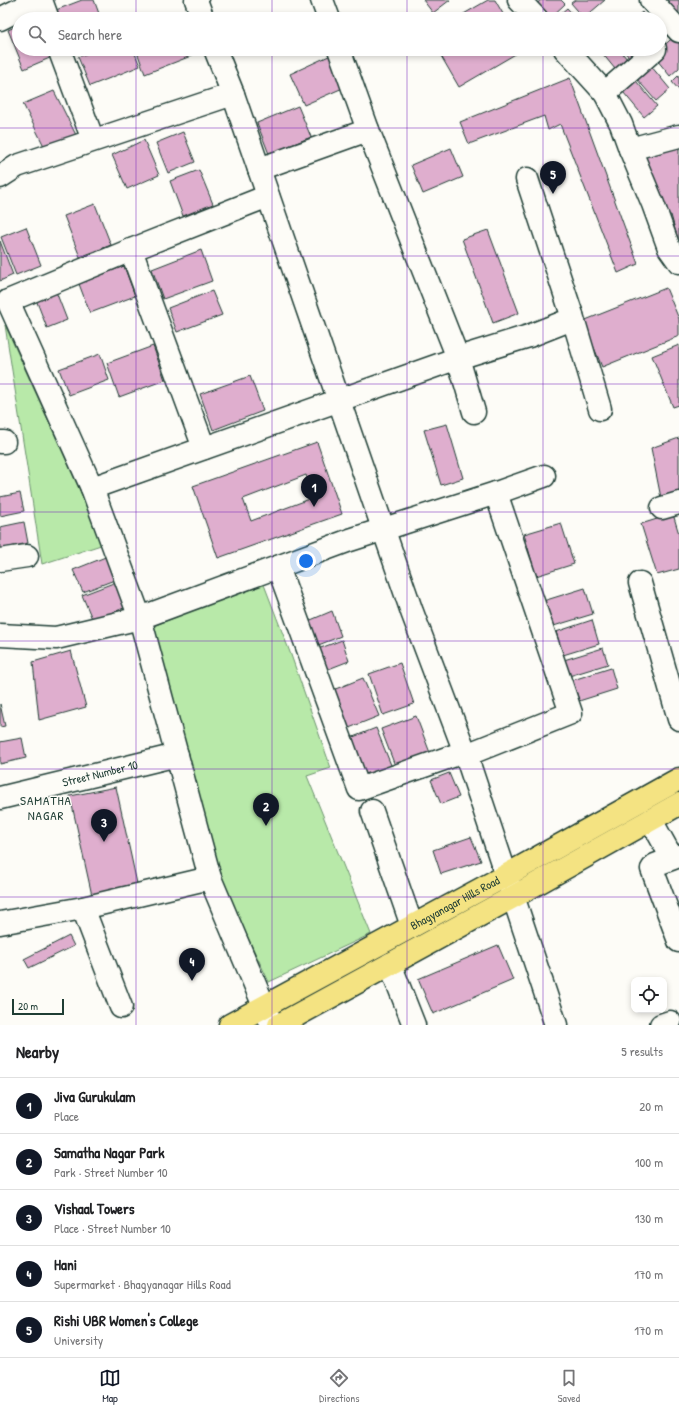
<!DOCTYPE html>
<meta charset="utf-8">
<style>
body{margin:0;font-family:"Patrick Hand",sans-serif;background:#f2f2f2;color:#202124}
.controls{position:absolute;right:12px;bottom:12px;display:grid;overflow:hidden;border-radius:8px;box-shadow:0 2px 6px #0003}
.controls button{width:36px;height:36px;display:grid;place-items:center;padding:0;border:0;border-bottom:1px solid #e0e0e0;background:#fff;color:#202124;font:20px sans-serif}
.scale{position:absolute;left:12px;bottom:10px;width:52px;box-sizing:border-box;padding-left:4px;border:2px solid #1f3d34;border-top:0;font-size:11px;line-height:14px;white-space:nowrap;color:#1f3d34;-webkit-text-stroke:3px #fdfcf7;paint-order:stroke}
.you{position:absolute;left:306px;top:561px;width:14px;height:14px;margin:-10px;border:3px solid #fff;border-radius:50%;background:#1a73e8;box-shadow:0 0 0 6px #1a73e833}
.badge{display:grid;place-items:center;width:26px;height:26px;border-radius:50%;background:#111827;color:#fff;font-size:13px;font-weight:700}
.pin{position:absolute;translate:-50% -33px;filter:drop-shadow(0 1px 2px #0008)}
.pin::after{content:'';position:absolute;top:21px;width:14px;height:12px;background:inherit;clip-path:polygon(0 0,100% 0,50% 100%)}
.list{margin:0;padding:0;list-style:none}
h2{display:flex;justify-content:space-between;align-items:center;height:52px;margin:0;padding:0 16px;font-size:17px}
h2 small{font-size:13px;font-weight:400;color:#757577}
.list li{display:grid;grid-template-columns:26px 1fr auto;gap:12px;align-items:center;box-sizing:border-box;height:56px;padding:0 16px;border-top:1px solid #e0e0e0}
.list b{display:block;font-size:15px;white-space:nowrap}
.list p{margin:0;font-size:13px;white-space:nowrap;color:#757577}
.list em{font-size:13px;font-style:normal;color:#757577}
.icon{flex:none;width:22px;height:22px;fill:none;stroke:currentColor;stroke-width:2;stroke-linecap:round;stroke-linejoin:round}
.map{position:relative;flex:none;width:679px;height:1025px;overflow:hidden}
.search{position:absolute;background:#fff;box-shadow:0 2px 6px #0003;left:12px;right:12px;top:12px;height:44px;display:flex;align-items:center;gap:10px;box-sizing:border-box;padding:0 14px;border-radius:22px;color:#757577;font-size:15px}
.sheet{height:332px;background:#fff}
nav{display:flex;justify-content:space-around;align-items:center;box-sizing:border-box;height:56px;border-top:1px solid #e0e0e0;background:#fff;font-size:11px;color:#757577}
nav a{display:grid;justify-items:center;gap:2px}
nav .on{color:#111827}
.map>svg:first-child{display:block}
.green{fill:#b8e9a9;stroke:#6c936e}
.building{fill:#dfaece;stroke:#1f3d34;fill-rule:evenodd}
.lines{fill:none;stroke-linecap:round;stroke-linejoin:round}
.minor-casing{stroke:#1f3d34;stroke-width:25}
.major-casing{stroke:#1f3d34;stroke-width:25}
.minor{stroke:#fdfcf7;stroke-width:22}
.major{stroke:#f4e382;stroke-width:22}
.grid{fill:none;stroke:#7b2cbf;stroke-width:1;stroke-opacity:0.55}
.labels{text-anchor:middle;stroke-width:3;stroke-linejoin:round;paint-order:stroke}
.street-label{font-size:12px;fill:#1f3d34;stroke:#fdfcf7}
.neighbourhood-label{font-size:13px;letter-spacing:1px;fill:#1f3d34;stroke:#fdfcf7}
</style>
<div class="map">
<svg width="679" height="1025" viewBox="0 0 679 1025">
<rect width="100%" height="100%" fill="#fdfcf7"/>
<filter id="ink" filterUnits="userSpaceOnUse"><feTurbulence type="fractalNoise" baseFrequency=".025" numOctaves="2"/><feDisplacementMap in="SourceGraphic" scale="8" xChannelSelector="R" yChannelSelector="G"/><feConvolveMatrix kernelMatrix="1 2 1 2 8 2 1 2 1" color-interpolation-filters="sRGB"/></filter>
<g filter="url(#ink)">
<g class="green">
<path d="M 5,325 L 104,544 L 42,564 Z"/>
<path d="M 263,582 L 291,655 L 331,768 L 307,776 L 371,934 L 269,982 L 219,877 L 151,627 Z"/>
</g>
<g class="building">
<path d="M 82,0 L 94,0 L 101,19 L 60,19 L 56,10 Z"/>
<path d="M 423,0 L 450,0 L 433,13 Z"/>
<path d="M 488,0 L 495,0 L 506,19 L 455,19 Z"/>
<path d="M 541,0 L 561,0 L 565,4 L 549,19 L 540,19 L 531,8 Z"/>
<path d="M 575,0 L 605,0 L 584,18 L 571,3 Z"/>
<path d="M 663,0 L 679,0 L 679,15 Z"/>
<path d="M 567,8 L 577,19 L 554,19 Z"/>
<path d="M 642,12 L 647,19 L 634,19 Z"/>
<path d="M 175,15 L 176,19 L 164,19 Z"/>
<path d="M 19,25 L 19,49 L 49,49 L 52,57 L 24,69 L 8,30 Z"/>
<path d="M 677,34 L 679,37 L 679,68 L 670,76 L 653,55 Z"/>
<path d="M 98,49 L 133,49 L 140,66 L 90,86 L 78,57 Z"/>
<path d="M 136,49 L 188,49 L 191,56 L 145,74 Z"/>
<path d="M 437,49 L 524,49 L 459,87 Z"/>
<path d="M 607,49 L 619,49 L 627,59 L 615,69 L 602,53 Z"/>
<path d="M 622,49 L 639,49 L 629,57 Z"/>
<path d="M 331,55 L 345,87 L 304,105 L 290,74 Z"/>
<path d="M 651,66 L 670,89 L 656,101 L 636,78 Z"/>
<path d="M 631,75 L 657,106 L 644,117 L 618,86 Z"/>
<path d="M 679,75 L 679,90 L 672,82 Z"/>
<path d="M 570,78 L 638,264 L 618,273 L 560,124 L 548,130 L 544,116 L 469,144 L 460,122 Z"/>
<path d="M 54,91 L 78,139 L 46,150 L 23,104 Z"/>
<path d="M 298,106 L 311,137 L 269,154 L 257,123 Z"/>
<path d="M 183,132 L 195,162 L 168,173 L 156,143 Z"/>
<path d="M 144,140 L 159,175 L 127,189 L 112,155 Z"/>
<path d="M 679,140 L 679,244 L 671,215 L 663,217 L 639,151 Z"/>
<path d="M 451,148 L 463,177 L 423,194 L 411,165 Z"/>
<path d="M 199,170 L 213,204 L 183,216 L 170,181 Z"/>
<path d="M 95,204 L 111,245 L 80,257 L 64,216 Z"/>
<path d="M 26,227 L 41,265 L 16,275 L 1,237 Z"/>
<path d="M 488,230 L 519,313 L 493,323 L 462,239 Z"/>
<path d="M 0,241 L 13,275 L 0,281 Z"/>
<path d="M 201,250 L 212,281 L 163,299 L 152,269 Z"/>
<path d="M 124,266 L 135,296 L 90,313 L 79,284 Z"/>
<path d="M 666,288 L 679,319 L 679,336 L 602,367 L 583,321 Z"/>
<path d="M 55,289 L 67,320 L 47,328 L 35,297 Z"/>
<path d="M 212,291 L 222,315 L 177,332 L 168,308 Z"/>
<path d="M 679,345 L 679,405 L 673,407 L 652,356 Z"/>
<path d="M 153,346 L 165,380 L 119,397 L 107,363 Z"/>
<path d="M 100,354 L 109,380 L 69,395 L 59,369 Z"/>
<path d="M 250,376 L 263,411 L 213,430 L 200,394 Z"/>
<path d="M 447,424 L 463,478 L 441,485 L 424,430 Z"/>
<path d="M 679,438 L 679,494 L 661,498 L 651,448 Z"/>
<path d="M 317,442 L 342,514 L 218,558 L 193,486 ZM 306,475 L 315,497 L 251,521 L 243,499 Z"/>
<path d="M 20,493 L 24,511 L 0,516 L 0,497 Z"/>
<path d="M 673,514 L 679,534 L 679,569 L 657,575 L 641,524 Z"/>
<path d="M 24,522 L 28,543 L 0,549 L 0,527 Z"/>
<path d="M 561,523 L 574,564 L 536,576 L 524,534 Z"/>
<path d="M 108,556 L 117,579 L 83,592 L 73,570 Z"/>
<path d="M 116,582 L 126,607 L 93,621 L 82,595 Z"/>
<path d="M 585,588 L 593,614 L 547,628 L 540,602 Z"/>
<path d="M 332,611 L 341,636 L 316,646 L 306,622 Z"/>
<path d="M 592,620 L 599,644 L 563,655 L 556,632 Z"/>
<path d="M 342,640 L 349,661 L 326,670 L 318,649 Z"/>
<path d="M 603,648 L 608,664 L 569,676 L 564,660 Z"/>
<path d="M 71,651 L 86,707 L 39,720 L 33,662 Z"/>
<path d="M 400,663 L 414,704 L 383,715 L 369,674 Z"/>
<path d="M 611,668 L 617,689 L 579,701 L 573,680 Z"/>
<path d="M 363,678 L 379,716 L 349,728 L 333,690 Z"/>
<path d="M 0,704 L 5,726 L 0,727 Z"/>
<path d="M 416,716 L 432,758 L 397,771 L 381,729 Z"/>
<path d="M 376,728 L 393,770 L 366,782 L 348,739 Z"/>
<path d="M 22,738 L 26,758 L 0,764 L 0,742 Z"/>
<path d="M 449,773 L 459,797 L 441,804 L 431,780 Z"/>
<path d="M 116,787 L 138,888 L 93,900 L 70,796 Z"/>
<path d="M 471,837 L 481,861 L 441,874 L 433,850 Z"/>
<path d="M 69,936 L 74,946 L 29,968 L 24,959 Z"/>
<path d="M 498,945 L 513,980 L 433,1014 L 418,979 Z"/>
</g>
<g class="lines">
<defs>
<g id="minor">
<path d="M 41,0 L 48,19"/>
<path d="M 196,0 L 203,19"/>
<path d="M 322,0 L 329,19"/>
<path d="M 519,0 L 537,19"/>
<path d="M 651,0 L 679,31"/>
<path d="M 0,19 L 38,0"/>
<path d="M 59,49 L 93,140"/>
<path d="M 215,49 L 233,94 L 412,612 L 466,755 L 556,1025"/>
<path d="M 339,49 L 368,130 L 458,358 L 474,412"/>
<path d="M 565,49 L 605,93 L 655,49"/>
<path d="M 605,93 L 621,124 L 630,149 L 653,204 L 669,248 L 679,262"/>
<path d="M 630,149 L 679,136"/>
<path d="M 259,169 L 368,130"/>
<path d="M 0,177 L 17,166 L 233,94"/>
<path d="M 527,179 L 572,315 L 567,321 L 529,336 L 458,358 L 92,488 L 140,618 L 350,540 L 496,493 L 544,476"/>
<path d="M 131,250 L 204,448"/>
<path d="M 572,315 L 600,409"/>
<path d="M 0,442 L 4,442"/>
<path d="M 92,488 L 8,301 L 131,250 L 268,196"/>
<path d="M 662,508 L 679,503"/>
<path d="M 0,560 L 27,556"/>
<path d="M 278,567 L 359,789 L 464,752"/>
<path d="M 640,583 L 679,719"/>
<path d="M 0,635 L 56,638 L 140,618 L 210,878"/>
<path d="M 466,755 L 571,713 L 496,493"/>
<path id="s1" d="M 0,798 L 177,755"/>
<path d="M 372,811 L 412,926"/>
<path d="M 651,820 L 672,858"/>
<path d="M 679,856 L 655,865 L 652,869 L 679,941"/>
<path d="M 83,908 L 121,1007"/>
<path d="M 0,923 L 83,908 L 210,878 L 272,1025"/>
<path d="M 390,964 L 414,1025"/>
<path d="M 661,1025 L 670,1022"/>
</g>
<g id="major">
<path id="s2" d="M 230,1025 L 505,876 L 679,779"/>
<path d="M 279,1025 L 513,897 L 679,804"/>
</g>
</defs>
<use href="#minor" class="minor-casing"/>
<use href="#major" class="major-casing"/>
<use href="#minor" class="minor"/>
<use href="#major" class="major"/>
</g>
</g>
<path class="grid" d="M 136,0 L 136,19M 272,0 L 272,19M 407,0 L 407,19M 543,0 L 543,19M 136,49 L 136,1025M 272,49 L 272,1025M 407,49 L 407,1025M 543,49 L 543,1025M 0,128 L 679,128M 0,256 L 679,256M 0,384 L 679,384M 0,512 L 679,512M 0,641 L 679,641M 0,769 L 679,769M 0,897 L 679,897"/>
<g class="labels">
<g class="street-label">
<text dy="4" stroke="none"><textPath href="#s1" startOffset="103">Street Number 10</textPath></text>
<text dy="4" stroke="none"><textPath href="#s2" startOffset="256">Bhagyanagar Hills Road</textPath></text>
</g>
<g class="neighbourhood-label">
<text x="46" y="805">SAMATHA<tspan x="46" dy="15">NAGAR</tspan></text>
</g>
</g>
</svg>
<div class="controls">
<button><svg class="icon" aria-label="locate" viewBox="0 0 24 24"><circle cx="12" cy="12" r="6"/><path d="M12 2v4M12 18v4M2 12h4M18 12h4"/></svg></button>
</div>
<div class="scale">20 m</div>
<div class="you"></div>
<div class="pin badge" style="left:314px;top:507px">1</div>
<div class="pin badge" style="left:266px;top:826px">2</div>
<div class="pin badge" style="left:104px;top:842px">3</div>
<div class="pin badge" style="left:192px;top:981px">4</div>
<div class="pin badge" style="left:553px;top:194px">5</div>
<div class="search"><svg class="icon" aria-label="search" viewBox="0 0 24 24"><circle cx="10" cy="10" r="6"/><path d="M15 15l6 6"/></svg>Search here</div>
</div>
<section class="sheet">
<h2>Nearby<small>5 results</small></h2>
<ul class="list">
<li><span class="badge">1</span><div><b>Jiva Gurukulam</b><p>Place</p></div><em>20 m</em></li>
<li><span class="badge">2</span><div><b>Samatha Nagar Park</b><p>Park · Street Number 10</p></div><em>100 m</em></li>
<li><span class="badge">3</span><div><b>Vishaal Towers</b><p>Place · Street Number 10</p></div><em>130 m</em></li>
<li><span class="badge">4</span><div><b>Hani</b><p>Supermarket · Bhagyanagar Hills Road</p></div><em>170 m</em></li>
<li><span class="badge">5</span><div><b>Rishi UBR Women's College</b><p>University</p></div><em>170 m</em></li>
</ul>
</section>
<nav>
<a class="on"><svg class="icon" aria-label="map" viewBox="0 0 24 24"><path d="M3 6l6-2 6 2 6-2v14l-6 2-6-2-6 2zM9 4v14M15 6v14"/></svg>Map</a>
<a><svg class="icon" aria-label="directions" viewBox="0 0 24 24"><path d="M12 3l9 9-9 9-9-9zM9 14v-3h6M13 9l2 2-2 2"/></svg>Directions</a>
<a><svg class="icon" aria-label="saved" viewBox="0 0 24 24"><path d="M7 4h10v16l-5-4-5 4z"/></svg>Saved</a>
</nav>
